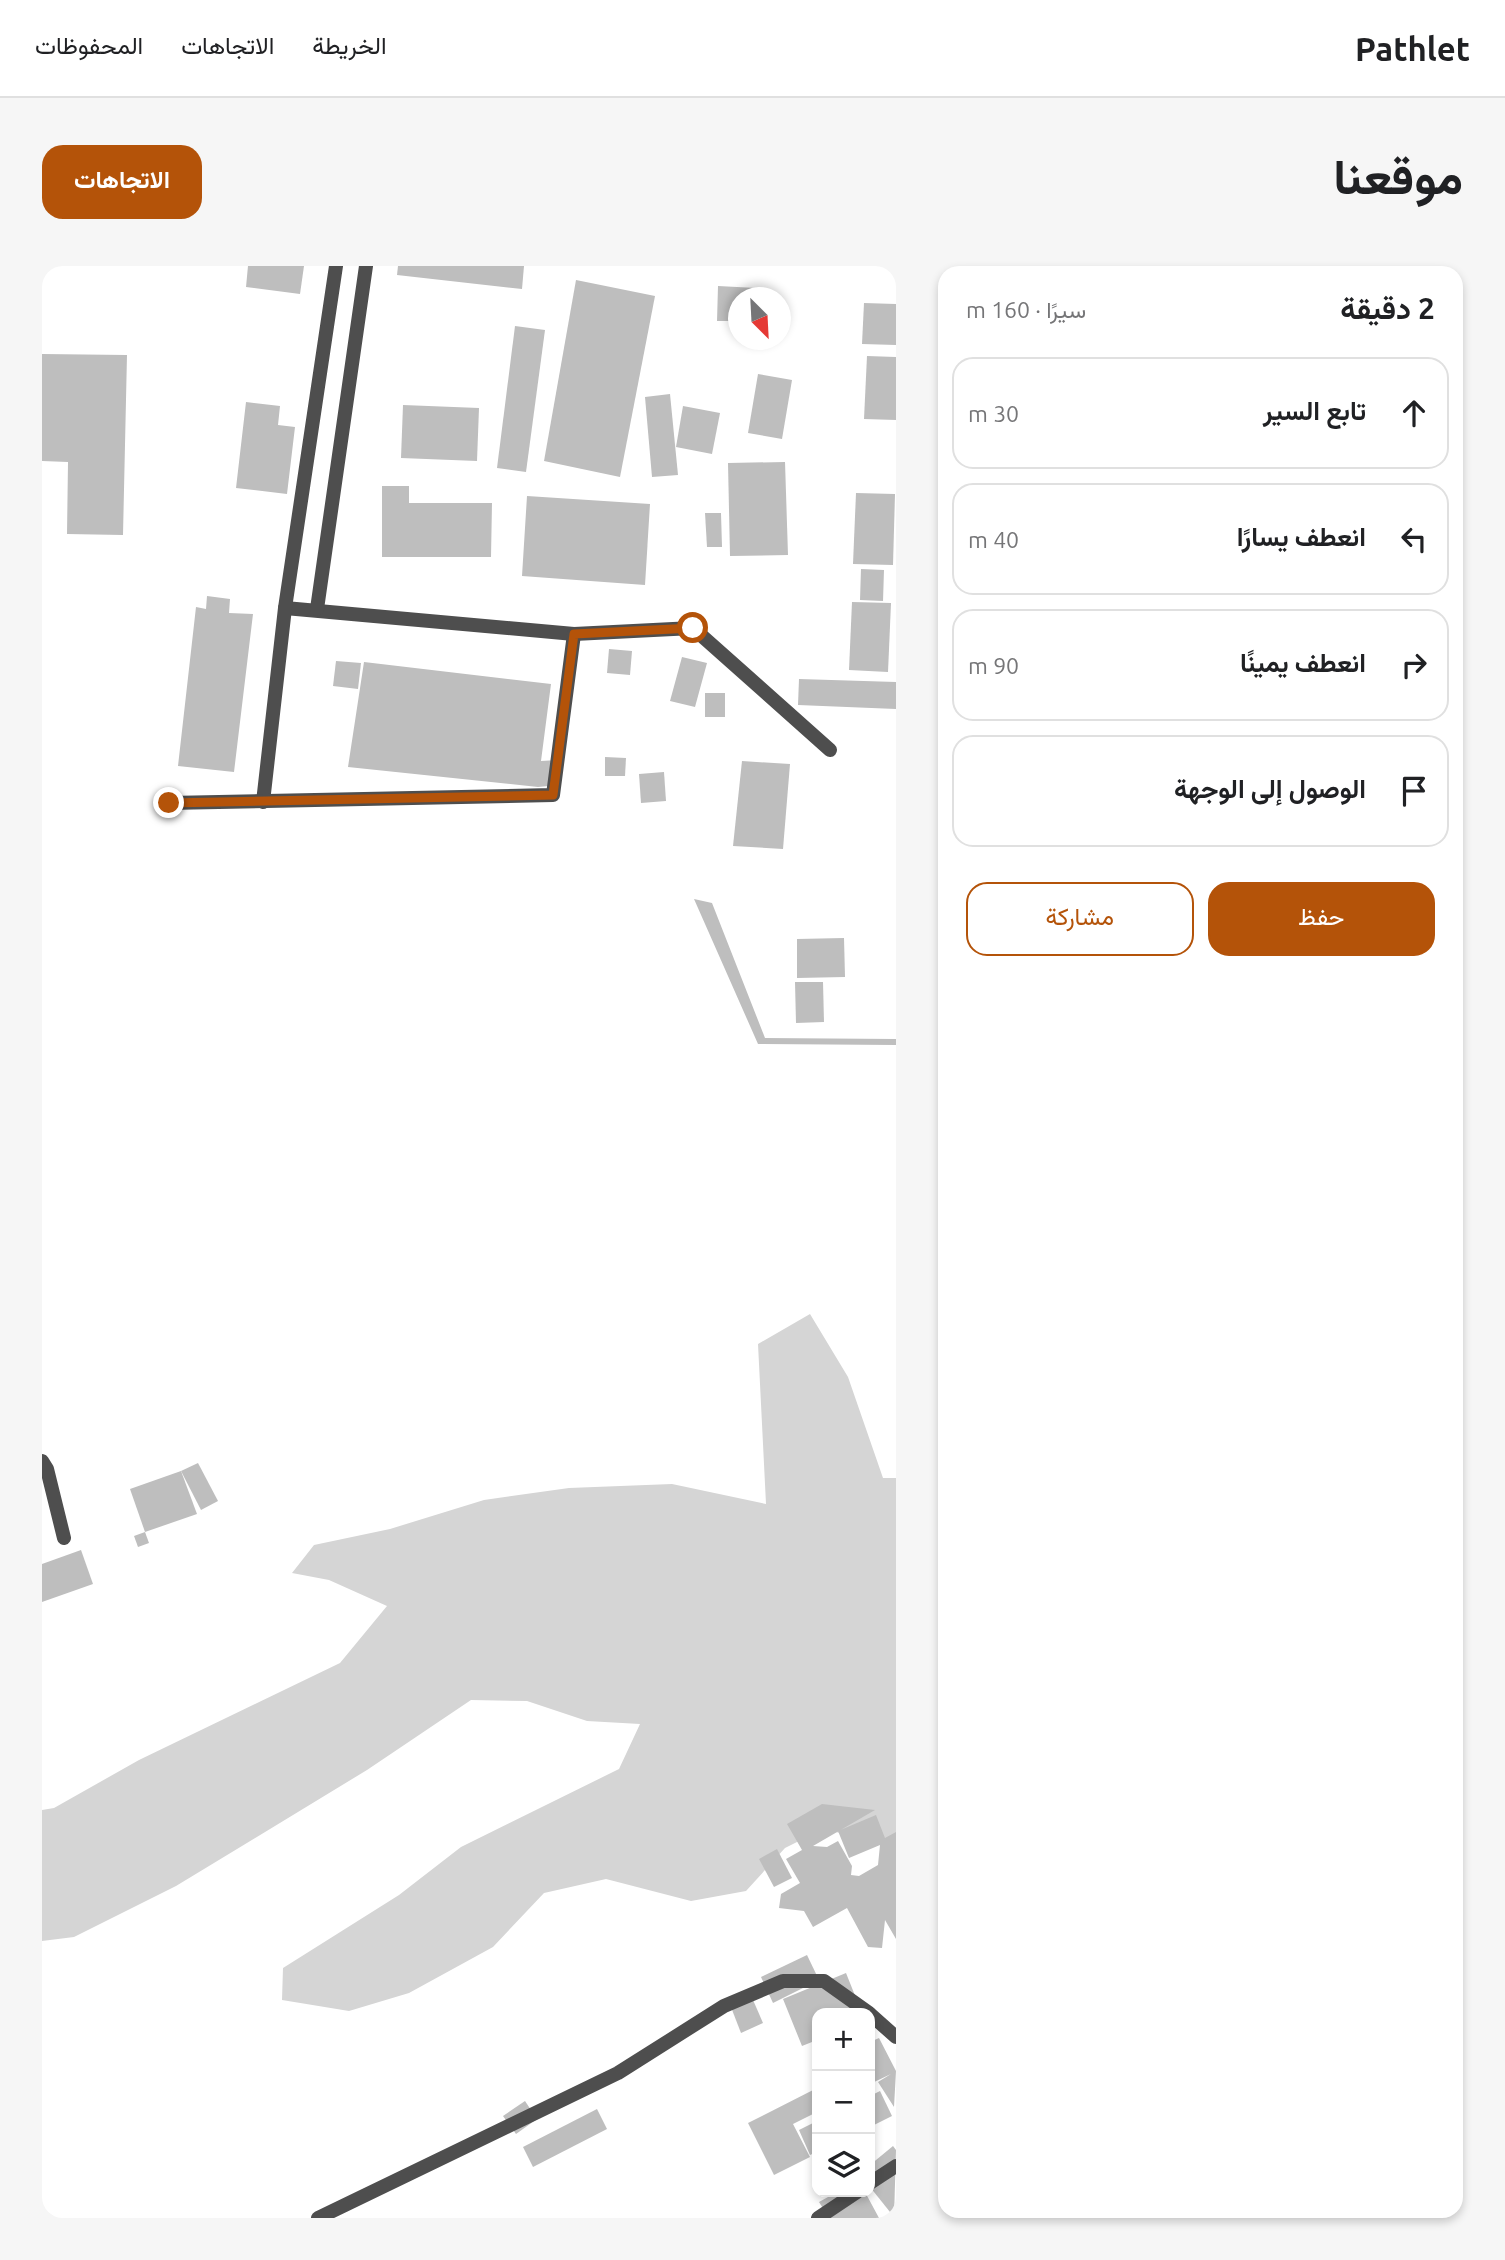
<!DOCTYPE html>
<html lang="ar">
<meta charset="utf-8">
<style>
body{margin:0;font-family:Ubuntu,Vazirmatn,sans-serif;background:#f6f6f6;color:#202124;direction:rtl}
.controls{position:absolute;right:21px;bottom:21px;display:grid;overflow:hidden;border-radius:14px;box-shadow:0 4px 10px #0003}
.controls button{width:63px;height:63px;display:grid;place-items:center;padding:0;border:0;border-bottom:2px solid #e0e0e0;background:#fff;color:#202124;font:35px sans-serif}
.compass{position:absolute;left:686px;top:21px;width:63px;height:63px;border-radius:50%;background:#fff;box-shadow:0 4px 10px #0003;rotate:156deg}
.stop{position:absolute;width:21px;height:21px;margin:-16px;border:5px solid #b45309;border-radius:50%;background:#fff}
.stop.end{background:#b45309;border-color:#fff;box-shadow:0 2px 7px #0008}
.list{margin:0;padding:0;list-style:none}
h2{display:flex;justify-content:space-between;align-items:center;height:91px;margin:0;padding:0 28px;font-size:30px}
h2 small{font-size:23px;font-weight:400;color:#757577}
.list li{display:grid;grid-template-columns:46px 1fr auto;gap:21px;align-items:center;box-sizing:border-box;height:112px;margin:0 14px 14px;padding:0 14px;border:2px solid #e0e0e0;border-radius:21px}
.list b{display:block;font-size:26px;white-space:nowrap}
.list em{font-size:23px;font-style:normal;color:#757577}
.actions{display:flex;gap:14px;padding:21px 28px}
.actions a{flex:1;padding:16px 0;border:2px solid #b45309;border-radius:21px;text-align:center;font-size:24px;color:#b45309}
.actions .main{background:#b45309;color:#fff}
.icon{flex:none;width:38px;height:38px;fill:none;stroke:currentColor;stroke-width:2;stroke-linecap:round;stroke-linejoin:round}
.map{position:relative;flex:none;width:854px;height:1952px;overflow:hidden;direction:ltr;border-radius:21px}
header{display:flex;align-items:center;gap:42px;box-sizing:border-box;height:98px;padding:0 35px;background:#fff;border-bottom:2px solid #e0e0e0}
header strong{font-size:33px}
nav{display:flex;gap:38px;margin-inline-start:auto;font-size:24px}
.intro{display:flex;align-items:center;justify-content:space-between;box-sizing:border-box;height:168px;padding:0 42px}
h1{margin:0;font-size:49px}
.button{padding:18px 32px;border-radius:21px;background:#b45309;color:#fff;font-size:24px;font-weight:700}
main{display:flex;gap:42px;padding:0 42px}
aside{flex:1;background:#fff;border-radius:21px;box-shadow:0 4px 10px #0003}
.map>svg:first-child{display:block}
.green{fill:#d5d5d5}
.building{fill:#bebebe}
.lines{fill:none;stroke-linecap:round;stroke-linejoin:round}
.service{stroke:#4e4e4e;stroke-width:14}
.minor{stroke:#4e4e4e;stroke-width:14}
.route{stroke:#b45309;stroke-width:9}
</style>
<header>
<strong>Pathlet</strong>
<nav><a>الخريطة</a><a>الاتجاهات</a><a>المحفوظات</a></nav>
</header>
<div class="intro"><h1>موقعنا</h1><a class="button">الاتجاهات</a></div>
<main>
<aside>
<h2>2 دقيقة<small>سيرًا · 160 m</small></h2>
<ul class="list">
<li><svg class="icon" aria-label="ahead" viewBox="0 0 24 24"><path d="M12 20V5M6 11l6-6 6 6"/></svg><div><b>تابع السير</b></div><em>30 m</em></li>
<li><svg class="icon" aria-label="left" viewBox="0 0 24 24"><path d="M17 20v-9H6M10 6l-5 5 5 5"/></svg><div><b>انعطف يسارًا</b></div><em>40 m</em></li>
<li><svg class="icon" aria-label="right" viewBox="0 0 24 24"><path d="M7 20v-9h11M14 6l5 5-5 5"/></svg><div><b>انعطف يمينًا</b></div><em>90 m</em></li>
<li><svg class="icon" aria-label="arrive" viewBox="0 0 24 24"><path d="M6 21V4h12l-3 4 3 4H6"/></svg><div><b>الوصول إلى الوجهة</b></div></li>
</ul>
<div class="actions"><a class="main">حفظ</a><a>مشاركة</a></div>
</aside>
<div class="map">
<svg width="854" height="1952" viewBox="0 0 854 1952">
<rect width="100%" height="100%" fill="#fff"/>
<path class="green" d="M 768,1048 L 806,1111 L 841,1212 L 854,1212 L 854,1580 L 781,1563 L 743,1582 L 704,1625 L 649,1635 L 564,1613 L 502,1627 L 451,1681 L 367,1727 L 307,1745 L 240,1734 L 241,1702 L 357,1629 L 419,1581 L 577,1503 L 598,1458 L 545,1455 L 485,1435 L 429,1434 L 325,1504 L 134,1620 L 32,1671 L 0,1675 L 0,1544 L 12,1542 L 97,1494 L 298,1397 L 345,1340 L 287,1314 L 250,1307 L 272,1279 L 348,1263 L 442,1234 L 527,1222 L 630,1218 L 724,1238 L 716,1078 Z"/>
<g class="building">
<path d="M 206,0 L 262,0 L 258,28 L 204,21 Z"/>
<path d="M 356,0 L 482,0 L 480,23 L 355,9 Z"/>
<path d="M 534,14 L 613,30 L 578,211 L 502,195 Z"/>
<path d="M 676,20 L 714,22 L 714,32 L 696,32 L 696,55 L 675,55 Z"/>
<path d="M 822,37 L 854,38 L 854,79 L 820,78 Z"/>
<path d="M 473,60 L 503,64 L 484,206 L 455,202 Z"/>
<path d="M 0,88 L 85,89 L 81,269 L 25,268 L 26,196 L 0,195 Z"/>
<path d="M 825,90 L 854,91 L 854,154 L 822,153 Z"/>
<path d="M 716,108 L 750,114 L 740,173 L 706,167 Z"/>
<path d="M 628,128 L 636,209 L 610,211 L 603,131 Z"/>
<path d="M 204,136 L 238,140 L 236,159 L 253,161 L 245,228 L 194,222 Z"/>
<path d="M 361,139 L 437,142 L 435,195 L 359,192 Z"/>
<path d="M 641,140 L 678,147 L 670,188 L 634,181 Z"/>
<path d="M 743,196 L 746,289 L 688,290 L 686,197 Z"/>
<path d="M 340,220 L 367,220 L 367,237 L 450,237 L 449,291 L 340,291 Z"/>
<path d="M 814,227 L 853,228 L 851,299 L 811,298 Z"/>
<path d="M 485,230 L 608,238 L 603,319 L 480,310 Z"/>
<path d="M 663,247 L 679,247 L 680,281 L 665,281 Z"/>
<path d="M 819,303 L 842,304 L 841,335 L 818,334 Z"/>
<path d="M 165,330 L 188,333 L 187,347 L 211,348 L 192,506 L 136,500 L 154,341 L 164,343 Z"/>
<path d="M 810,336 L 849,337 L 846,406 L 807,404 Z"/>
<path d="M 567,383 L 590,385 L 588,409 L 565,407 Z"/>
<path d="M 640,391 L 665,397 L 653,441 L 628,435 Z"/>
<path d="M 294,395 L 319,397 L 316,423 L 291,420 Z"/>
<path d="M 322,396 L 509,418 L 499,495 L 516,494 L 517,519 L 496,521 L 306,501 Z"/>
<path d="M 757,413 L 854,416 L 854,443 L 756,439 Z"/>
<rect x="663" y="427" width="20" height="24"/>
<path d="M 563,491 L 584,492 L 583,510 L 563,510 Z"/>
<path d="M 700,495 L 748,498 L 741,583 L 691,580 Z"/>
<path d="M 622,506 L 624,535 L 599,537 L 597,508 Z"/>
<path d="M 652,633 L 670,637 L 723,772 L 854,773 L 854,779 L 716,778 Z"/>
<path d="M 802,672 L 803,711 L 755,712 L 755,673 Z"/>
<path d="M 753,716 L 781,716 L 782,756 L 754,757 Z"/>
<path d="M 156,1197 L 176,1235 L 159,1244 L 139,1205 Z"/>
<path d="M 139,1205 L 155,1248 L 103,1266 L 88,1223 Z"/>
<path d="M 103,1266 L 107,1277 L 96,1281 L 92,1270 Z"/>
<path d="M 39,1284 L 51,1318 L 0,1336 L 0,1298 Z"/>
<path d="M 780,1538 L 833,1544 L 771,1580 L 785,1581 L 796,1575 L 810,1600 L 809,1609 L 817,1610 L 836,1599 L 838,1579 L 807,1592 L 796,1565 L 834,1549 L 843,1572 L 854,1566 L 854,1673 L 843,1654 L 840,1682 L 826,1681 L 805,1642 L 771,1661 L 762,1645 L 737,1642 L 739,1628 L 758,1617 L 744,1593 L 760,1584 L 745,1558 Z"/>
<path d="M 735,1583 L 750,1612 L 732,1621 L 717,1593 Z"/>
<path d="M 765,1689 L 777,1714 L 731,1737 L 719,1711 Z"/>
<path d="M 804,1707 L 820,1747 L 775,1747 L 775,1774 L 760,1780 L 741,1733 Z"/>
<path d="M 708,1727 L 721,1757 L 699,1767 L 687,1736 Z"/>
<path d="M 837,1772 L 854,1805 L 852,1841 L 836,1816 L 849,1808 L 828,1818 L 828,1776 Z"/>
<path d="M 775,1822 L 775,1846 L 751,1858 L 768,1891 L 732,1909 L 706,1857 Z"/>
<path d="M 838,1825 L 850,1850 L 828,1861 L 828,1830 Z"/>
<path d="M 483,1835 L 495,1853 L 474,1868 L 461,1850 Z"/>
<path d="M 555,1843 L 565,1863 L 491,1901 L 481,1881 Z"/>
<path d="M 775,1855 L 775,1886 L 768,1889 L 757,1864 Z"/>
<path d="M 851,1880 L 854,1884 L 852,1951 L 828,1921 L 828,1899 Z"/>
<path d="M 795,1926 L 802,1928 L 823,1926 L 837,1952 L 787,1952 L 777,1936 Z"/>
</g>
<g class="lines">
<g class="service">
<path d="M 243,342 L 532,368 L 651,362 L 788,484"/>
<path d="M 275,343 L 324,0"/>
<path d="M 221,536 L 243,342 L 294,0"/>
<path d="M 127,537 L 511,529 L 532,368"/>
</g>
<g class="minor">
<path d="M 0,1195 L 5,1203 L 22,1272"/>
<path d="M 828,1748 L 854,1771"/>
<path d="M 828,1917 L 854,1900"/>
<path d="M 276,1952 L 576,1807 L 682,1740 L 741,1715 L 782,1715 L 827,1747"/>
<path d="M 776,1952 L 815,1926"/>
</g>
</g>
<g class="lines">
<path class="route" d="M 127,537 L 511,529 L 532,368 L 651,362"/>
</g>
</svg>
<div class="controls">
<button>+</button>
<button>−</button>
<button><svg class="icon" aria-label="layers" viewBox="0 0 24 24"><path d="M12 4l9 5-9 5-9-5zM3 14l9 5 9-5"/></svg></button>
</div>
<svg class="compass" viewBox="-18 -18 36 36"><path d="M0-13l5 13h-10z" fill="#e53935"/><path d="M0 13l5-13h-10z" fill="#757577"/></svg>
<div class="stop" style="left:651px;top:362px"></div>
<div class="stop end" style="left:127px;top:537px"></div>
</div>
</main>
